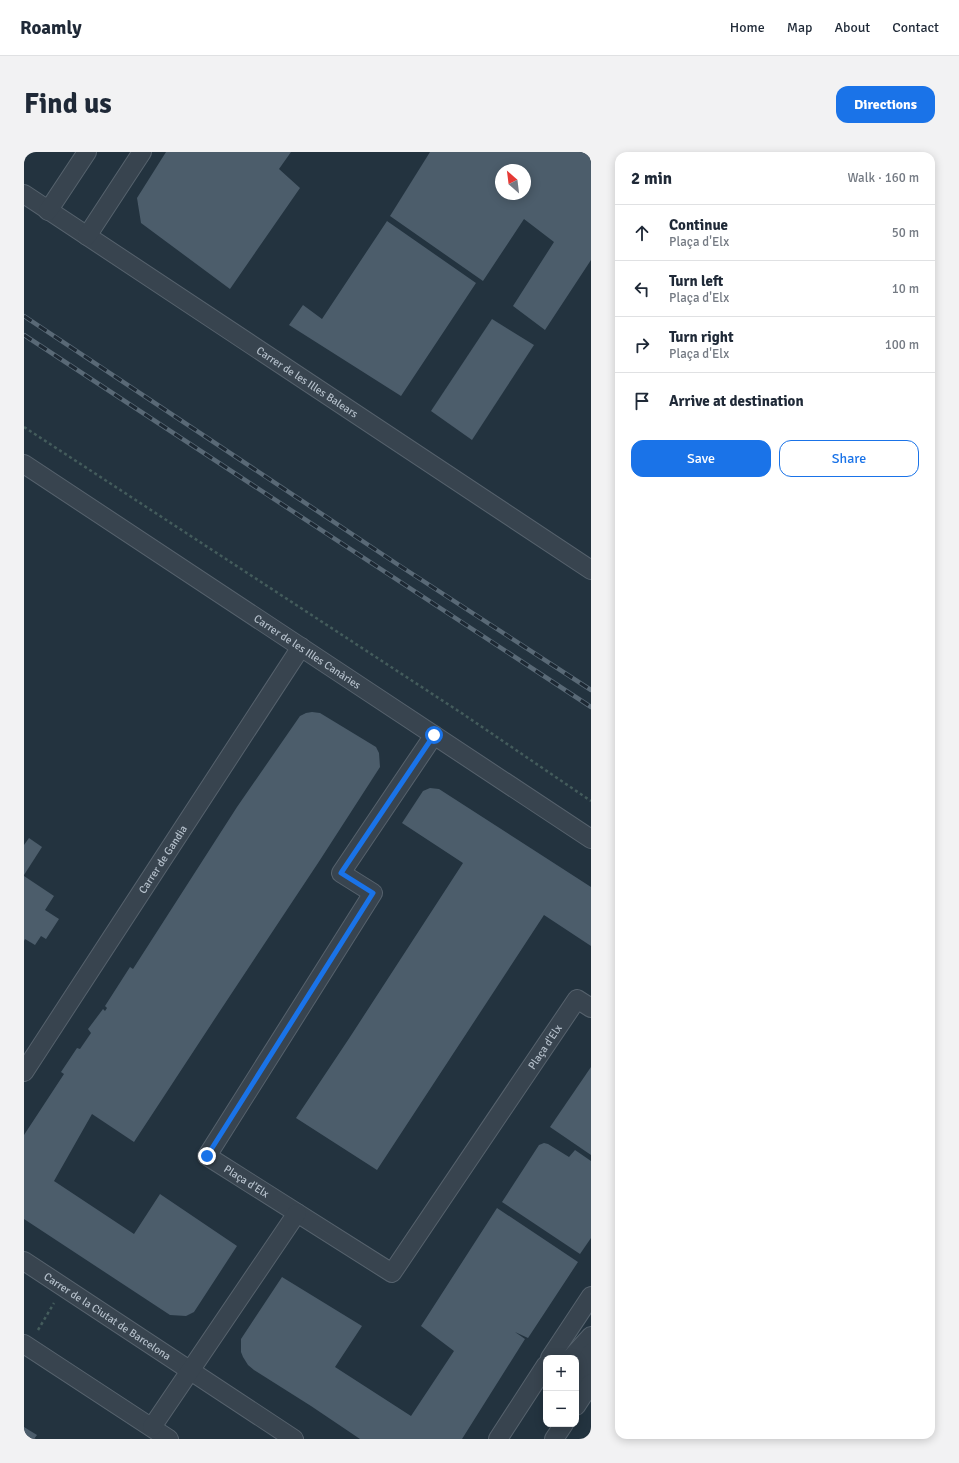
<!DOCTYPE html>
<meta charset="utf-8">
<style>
body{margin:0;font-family:Signika,sans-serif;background:#f2f2f3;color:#1f2937}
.controls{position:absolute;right:12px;bottom:12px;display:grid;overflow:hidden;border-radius:8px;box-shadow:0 2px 10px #0003}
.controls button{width:36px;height:36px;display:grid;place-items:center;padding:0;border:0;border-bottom:1px solid #e0e1e3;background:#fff;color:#1f2937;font:20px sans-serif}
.compass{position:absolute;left:471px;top:12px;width:36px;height:36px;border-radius:50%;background:#fff;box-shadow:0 2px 10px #0003;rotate:332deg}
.stop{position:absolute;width:12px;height:12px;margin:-9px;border:3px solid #1a73e8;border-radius:50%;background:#fff}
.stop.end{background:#1a73e8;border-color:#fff;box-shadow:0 1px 4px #0008}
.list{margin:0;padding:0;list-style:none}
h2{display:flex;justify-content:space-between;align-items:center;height:52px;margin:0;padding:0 16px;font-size:17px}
h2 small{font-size:13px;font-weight:400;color:#747a83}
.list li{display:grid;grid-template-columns:26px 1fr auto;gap:12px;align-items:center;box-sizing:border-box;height:56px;padding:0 16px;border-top:1px solid #e0e1e3}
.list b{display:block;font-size:15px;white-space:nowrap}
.list p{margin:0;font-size:13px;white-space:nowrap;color:#747a83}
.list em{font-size:13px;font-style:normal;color:#747a83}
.actions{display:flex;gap:8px;padding:12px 16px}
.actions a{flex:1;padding:9px 0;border:1px solid #1a73e8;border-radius:12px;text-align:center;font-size:14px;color:#1a73e8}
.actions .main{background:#1a73e8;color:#fff}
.icon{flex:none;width:22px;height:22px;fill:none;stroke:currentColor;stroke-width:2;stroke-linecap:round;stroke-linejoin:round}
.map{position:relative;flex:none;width:567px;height:1287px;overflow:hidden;border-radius:12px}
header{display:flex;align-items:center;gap:24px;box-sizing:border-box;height:56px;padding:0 20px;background:#fff;border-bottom:1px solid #e0e1e3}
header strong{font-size:19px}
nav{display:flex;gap:22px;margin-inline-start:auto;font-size:14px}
.intro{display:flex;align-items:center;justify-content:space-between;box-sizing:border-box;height:96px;padding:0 24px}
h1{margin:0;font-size:28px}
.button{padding:10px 18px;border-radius:12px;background:#1a73e8;color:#fff;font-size:14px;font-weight:700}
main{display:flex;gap:24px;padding:0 24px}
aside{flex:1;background:#fff;border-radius:12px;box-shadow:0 2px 10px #0003}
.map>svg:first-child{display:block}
.building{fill:#4c5d6b;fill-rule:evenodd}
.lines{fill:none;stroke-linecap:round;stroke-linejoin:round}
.street-casing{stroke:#56626d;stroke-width:20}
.path{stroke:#445c5c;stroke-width:2.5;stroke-dasharray:3 3;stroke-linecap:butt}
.street{stroke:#38444f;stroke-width:18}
.rail-casing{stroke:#596976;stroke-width:4.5}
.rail{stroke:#1d2934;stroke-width:3;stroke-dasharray:9;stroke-linecap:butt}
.route{stroke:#1a73e8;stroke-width:5}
.labels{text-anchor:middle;stroke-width:3;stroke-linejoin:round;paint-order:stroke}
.street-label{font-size:11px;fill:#b4bfca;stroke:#1d2934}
</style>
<header>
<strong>Roamly</strong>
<nav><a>Home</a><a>Map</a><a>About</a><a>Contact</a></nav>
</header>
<div class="intro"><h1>Find us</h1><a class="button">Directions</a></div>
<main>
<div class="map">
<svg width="567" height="1287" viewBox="0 0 567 1287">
<rect width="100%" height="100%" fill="#23333f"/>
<g class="building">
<path d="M 142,0 L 267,0 L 255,17 L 276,36 L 206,137 L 117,71 L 113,46 Z"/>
<path d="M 406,0 L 567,0 L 567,108 L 521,178 L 489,154 L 530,90 L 500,67 L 459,129 L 366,64 ZM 477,18 L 501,18 L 501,42 L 477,42 Z"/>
<path d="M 363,69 L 452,131 L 377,244 L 265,173 L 279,153 L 298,167 Z"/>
<path d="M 468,167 L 510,193 L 448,288 L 407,259 Z"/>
<path d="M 288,560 L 296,561 L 352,595 L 355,601 L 356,615 L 296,708 L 190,868 L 110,990 L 68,962 L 30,1029 L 110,1082 L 136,1042 L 213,1094 L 170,1160 L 162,1164 L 146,1163 L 0,1067 L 0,983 L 40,922 L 37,920 L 53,896 L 56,897 L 67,881 L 64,877 L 79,857 L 81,859 L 83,856 L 81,854 L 106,815 L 109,817 L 213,655 L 276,564 L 282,561 Z"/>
<path d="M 406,636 L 415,637 L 567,735 L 567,794 L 520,763 L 353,1018 L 272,966 L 326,885 L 439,711 L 378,671 L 399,639 Z"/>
<path d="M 5,686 L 18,695 L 0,723 L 0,693 Z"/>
<path d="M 0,724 L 30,744 L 21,758 L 35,767 L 22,787 L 17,784 L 11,793 L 1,787 L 0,789 Z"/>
<path d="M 567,915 L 567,1003 L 526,975 Z"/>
<path d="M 520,991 L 524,992 L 545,1005 L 551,998 L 567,1009 L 567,1086 L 556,1102 L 478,1050 L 515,993 Z"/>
<path d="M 473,1056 L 554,1110 L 504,1186 L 491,1180 L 501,1187 L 438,1287 L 336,1287 L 287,1254 L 230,1218 L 224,1213 L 219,1205 L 217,1200 L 217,1187 L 258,1125 L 338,1174 L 311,1215 L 387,1264 L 430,1199 L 397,1174 Z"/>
<path d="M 0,1275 L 13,1283 L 10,1287 L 0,1287 Z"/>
</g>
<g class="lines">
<defs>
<g id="street">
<path id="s1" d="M 0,42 L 567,418"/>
<path d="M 24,59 L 63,0"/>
<path d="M 63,84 L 118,0"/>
<path id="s2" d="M 0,312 L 567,687"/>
<path id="s3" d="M 410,583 L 317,721 L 349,741 L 183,1004 L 368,1121 L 553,847 L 567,856"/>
<path id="s4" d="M 0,920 L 277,495"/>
<path id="s5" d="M 0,1109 L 270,1287"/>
<path d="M 0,1192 L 145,1287"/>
<path d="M 526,1206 L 567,1144"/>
<path d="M 547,1206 L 567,1184"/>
<path d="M 552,1232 L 567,1201"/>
<path d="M 552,1254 L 567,1231"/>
<path d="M 128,1275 L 273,1061"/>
<path d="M 474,1287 L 522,1213"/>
<path d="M 530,1287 L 540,1272"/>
</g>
</defs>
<use href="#street" class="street-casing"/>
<g class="path">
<path d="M 0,275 L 439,562 L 567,649"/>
<path d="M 14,1178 L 30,1151"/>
</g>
<use href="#street" class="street"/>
<defs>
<g id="rail">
<path d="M 0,164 L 373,412 L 567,538"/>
<path d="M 0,183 L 567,555"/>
</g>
</defs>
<use href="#rail" class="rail-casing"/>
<use href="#rail" class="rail"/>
</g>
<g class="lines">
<path class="route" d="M 183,1004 L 349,741 L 317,721 L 410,583"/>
</g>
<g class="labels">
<g class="street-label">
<text dy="4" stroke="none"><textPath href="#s1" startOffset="340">Carrer de les Illes Balears</textPath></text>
<text dy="4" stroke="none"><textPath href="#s2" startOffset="340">Carrer de les Illes Canàries</textPath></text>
<text dy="4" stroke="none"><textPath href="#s4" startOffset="254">Carrer de Gandia</textPath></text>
<text dy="4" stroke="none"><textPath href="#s3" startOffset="1007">Plaça d'Elx</textPath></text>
<text dy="4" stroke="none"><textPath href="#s3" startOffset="562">Plaça d'Elx</textPath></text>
<text dy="4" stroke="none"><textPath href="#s5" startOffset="100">Carrer de la Ciutat de Barcelona</textPath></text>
</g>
</g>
</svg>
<div class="controls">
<button>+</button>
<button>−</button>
</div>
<svg class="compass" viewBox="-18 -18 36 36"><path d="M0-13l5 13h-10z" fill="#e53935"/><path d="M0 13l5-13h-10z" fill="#747a83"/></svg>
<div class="stop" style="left:410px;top:583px"></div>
<div class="stop end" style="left:183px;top:1004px"></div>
</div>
<aside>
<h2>2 min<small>Walk · 160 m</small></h2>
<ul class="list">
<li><svg class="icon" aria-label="ahead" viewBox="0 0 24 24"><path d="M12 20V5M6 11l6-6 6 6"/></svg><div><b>Continue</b><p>Plaça d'Elx</p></div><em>50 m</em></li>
<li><svg class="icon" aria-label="left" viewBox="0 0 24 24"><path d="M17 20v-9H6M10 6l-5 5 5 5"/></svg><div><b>Turn left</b><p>Plaça d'Elx</p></div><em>10 m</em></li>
<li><svg class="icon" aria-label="right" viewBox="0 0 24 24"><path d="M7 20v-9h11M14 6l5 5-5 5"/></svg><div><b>Turn right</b><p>Plaça d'Elx</p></div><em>100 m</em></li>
<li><svg class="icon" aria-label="arrive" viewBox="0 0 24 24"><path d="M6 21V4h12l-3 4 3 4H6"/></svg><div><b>Arrive at destination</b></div></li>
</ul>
<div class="actions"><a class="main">Save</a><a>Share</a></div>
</aside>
</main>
